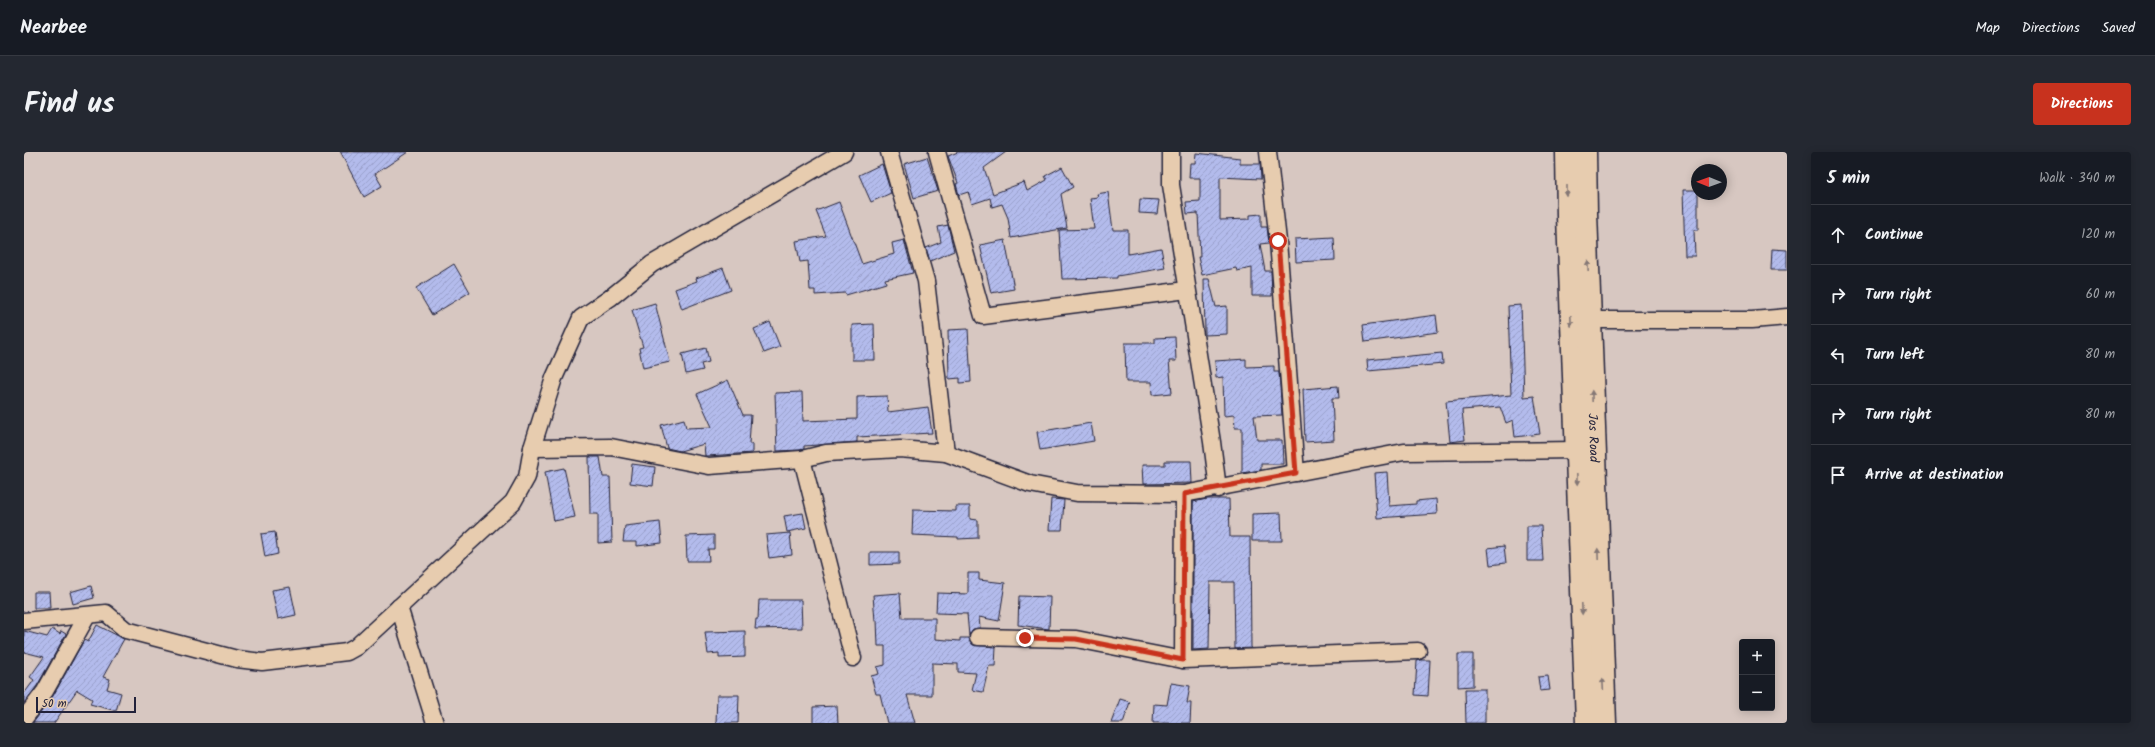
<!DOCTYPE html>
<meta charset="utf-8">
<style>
body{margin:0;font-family:Kalam,sans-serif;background:#242831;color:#f1f3f6}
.controls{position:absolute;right:12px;bottom:12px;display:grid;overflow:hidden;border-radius:4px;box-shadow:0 2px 10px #0003}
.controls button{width:36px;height:36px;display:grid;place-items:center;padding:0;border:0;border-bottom:1px solid #363941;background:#171b24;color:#f1f3f6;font:20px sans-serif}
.compass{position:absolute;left:1667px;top:12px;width:36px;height:36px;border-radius:50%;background:#171b24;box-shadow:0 2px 10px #0003;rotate:271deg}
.scale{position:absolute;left:12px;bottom:10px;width:100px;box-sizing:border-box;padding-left:4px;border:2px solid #22223b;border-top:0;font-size:11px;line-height:14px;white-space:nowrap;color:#22223b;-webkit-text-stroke:3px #e7ccaf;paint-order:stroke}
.stop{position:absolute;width:12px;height:12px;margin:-9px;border:3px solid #c8321e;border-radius:50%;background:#fff}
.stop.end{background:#c8321e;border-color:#fff;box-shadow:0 1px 4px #0008}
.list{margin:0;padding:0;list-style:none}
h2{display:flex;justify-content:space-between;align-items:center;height:52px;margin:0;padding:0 16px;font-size:17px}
h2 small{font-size:13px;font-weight:400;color:#9ea1a6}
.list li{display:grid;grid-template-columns:26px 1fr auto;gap:12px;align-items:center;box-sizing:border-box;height:60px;padding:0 16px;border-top:1px solid #363941}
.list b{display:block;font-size:15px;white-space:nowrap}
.list em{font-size:13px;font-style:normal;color:#9ea1a6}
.icon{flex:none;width:22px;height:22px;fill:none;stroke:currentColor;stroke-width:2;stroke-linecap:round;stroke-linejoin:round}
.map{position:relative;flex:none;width:1763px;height:571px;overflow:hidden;border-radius:4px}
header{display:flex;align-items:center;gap:24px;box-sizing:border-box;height:56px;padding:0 20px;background:#171b24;border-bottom:1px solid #363941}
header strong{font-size:19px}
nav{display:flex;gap:22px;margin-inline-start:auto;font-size:14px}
.intro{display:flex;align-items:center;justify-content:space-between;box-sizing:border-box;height:96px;padding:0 24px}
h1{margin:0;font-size:28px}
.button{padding:10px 18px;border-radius:4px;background:#c8321e;color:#fff;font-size:14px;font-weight:700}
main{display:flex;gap:24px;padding:0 24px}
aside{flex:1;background:#171b24;border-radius:4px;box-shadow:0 2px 10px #0003}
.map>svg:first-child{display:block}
.building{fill:url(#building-hatch);stroke:#22223b}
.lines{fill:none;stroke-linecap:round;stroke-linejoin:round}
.street-casing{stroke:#22223b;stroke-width:19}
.highway-casing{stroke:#22223b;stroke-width:25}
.street{stroke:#e7ccaf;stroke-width:16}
.highway{stroke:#e7ccaf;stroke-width:22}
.oneway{fill:#847775}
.route{stroke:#c8321e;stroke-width:5}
.labels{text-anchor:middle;stroke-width:3;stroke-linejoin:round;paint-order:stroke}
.street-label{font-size:13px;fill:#22223b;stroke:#e7ccaf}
</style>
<header>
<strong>Nearbee</strong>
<nav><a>Map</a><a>Directions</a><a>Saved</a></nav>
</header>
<div class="intro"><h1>Find us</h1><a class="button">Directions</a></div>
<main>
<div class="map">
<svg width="1763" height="571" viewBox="0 0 1763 571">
<defs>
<pattern id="building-hatch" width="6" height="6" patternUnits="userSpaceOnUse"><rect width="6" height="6" fill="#b3bbec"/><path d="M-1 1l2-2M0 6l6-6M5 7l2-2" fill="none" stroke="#9aa0cb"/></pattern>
</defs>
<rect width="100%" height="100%" fill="#d7c7c1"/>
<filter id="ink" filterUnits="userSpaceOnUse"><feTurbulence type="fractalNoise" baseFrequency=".025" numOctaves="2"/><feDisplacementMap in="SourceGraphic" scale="8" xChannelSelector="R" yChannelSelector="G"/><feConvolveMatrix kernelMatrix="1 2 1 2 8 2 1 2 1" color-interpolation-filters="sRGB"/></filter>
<g filter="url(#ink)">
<g class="building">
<path d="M 316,0 L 384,0 L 351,22 L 358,34 L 340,45 Z"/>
<path d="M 934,0 L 982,0 L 960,16 L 969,42 L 1000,30 L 1003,39 L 1023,28 L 1021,24 L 1038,15 L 1049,35 L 1037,42 L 1043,76 L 987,86 L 984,66 L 978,52 L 968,55 L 966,46 L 948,52 L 944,40 L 935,43 L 932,32 L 934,31 L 924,4 Z"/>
<path d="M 1172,1 L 1216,6 L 1216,12 L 1236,12 L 1237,27 L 1196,25 L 1196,68 L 1226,67 L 1226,63 L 1237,62 L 1237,75 L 1243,75 L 1245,91 L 1236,92 L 1241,119 L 1247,119 L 1248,144 L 1228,144 L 1228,116 L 1213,119 L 1212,116 L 1178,123 L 1174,105 L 1176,105 L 1174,61 L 1163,62 L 1162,50 L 1176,49 L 1176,26 L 1165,26 L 1166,11 L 1171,11 Z"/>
<path d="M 903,5 L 914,39 L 890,46 L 880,12 Z"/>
<path d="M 858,12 L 867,41 L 847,50 L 835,23 Z"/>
<path d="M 1659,38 L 1673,38 L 1674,42 L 1674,78 L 1670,78 L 1671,104 L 1661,104 Z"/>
<path d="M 1084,40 L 1089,78 L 1104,78 L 1104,102 L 1137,96 L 1141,116 L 1093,124 L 1093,126 L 1038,127 L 1035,78 L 1070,77 L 1066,46 L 1074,45 L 1073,42 Z"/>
<path d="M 1116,47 L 1135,48 L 1133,62 L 1115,61 Z"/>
<path d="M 815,50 L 838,112 L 870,102 L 868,91 L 880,88 L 889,121 L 861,127 L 862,131 L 822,143 L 821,141 L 791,143 L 791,138 L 786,138 L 784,109 L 776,110 L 772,89 L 802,84 L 792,59 Z"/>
<path d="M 924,73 L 930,99 L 906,109 L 902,96 L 917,90 L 914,75 Z"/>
<path d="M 1310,85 L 1311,108 L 1272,110 L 1271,87 Z"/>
<path d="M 981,88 L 990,137 L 967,141 L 956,93 Z"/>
<path d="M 1748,97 L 1763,98 L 1763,118 L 1747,118 Z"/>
<path d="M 430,112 L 446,140 L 408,163 L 392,136 Z"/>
<path d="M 699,116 L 707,138 L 658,157 L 651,137 L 673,129 L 672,126 Z"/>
<path d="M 1180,127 L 1185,127 L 1192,155 L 1203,154 L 1203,182 L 1181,183 Z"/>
<path d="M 631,151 L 646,210 L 619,216 L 615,196 L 619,195 L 608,158 Z"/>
<path d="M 1497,153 L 1500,245 L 1510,244 L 1516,282 L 1491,285 L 1489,268 L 1482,271 L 1476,255 L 1438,258 L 1441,288 L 1426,290 L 1422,249 L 1487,243 L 1484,154 Z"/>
<path d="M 1412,163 L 1414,180 L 1341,190 L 1339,173 Z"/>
<path d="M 746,170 L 756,195 L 740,201 L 730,177 Z"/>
<path d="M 850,172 L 851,208 L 828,208 L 828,173 Z"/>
<path d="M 944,177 L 947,230 L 936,231 L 936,226 L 925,227 L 924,178 Z"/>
<path d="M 1151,185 L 1152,209 L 1145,209 L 1148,241 L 1128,243 L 1127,230 L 1102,230 L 1101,191 L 1131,191 L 1131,186 Z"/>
<path d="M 682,196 L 685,210 L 677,212 L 679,218 L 662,222 L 658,202 Z"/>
<path d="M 1418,201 L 1419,212 L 1344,219 L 1343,208 Z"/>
<path d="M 1222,207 L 1222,215 L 1250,214 L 1250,220 L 1255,220 L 1258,263 L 1230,264 L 1233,288 L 1258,288 L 1259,312 L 1237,312 L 1237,318 L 1218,321 L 1218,276 L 1211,276 L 1210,263 L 1200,264 L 1199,225 L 1192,226 L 1191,209 Z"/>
<path d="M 704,228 L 719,263 L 727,263 L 725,292 L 728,292 L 728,301 L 683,304 L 681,304 L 680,292 L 656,299 L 643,296 L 637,273 L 660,267 L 662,276 L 688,275 L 673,242 Z"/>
<path d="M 1314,234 L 1315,246 L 1308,246 L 1310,288 L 1281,290 L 1279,237 Z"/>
<path d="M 778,240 L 779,269 L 833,267 L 833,245 L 863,244 L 864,260 L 904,255 L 908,281 L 833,285 L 833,290 L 780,294 L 780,297 L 776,298 L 753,299 L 751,241 Z"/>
<path d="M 1067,271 L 1070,289 L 1016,298 L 1013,280 Z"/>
<path d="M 565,305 L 576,305 L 579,325 L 586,325 L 588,390 L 574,391 L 574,362 L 566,362 Z"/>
<path d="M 1141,309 L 1167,309 L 1168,331 L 1119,332 L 1118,313 L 1141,313 Z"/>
<path d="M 608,312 L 631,315 L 629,334 L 606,331 Z"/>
<path d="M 540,316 L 551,365 L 530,369 L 521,320 Z"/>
<path d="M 1363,320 L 1365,354 L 1392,352 L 1392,349 L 1412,347 L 1413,362 L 1353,366 L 1350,321 Z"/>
<path d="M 1027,347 L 1040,348 L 1038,378 L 1025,378 Z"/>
<path d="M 1183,347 L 1205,347 L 1206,385 L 1226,385 L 1227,496 L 1211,497 L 1210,430 L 1186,430 L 1185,497 L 1169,498 L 1169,350 Z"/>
<path d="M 932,354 L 946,354 L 946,367 L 954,368 L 954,386 L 934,387 L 934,385 L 888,383 L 889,358 L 932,359 Z"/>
<path d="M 779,361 L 782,376 L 763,380 L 760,364 Z"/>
<path d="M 1257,361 L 1258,389 L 1228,389 L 1228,362 Z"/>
<path d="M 636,370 L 638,391 L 613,394 L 613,390 L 599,390 L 601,374 Z"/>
<path d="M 1503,374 L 1517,374 L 1519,409 L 1503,409 Z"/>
<path d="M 251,380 L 254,402 L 241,405 L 237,382 Z"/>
<path d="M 766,381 L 768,403 L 745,406 L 742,383 Z"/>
<path d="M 690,383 L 690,397 L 684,397 L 685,409 L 663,409 L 662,384 Z"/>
<path d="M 1480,394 L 1482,411 L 1466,413 L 1464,396 Z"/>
<path d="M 846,400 L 875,400 L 875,412 L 846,413 Z"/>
<path d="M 944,421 L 955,421 L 955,428 L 981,431 L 975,469 L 955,465 L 956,476 L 949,477 L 945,484 L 943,462 L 912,461 L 913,441 L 944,442 Z"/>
<path d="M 67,434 L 70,446 L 49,452 L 46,440 Z"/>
<path d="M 266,435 L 272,463 L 254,467 L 248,438 Z"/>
<path d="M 10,440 L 25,440 L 26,456 L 10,456 Z"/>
<path d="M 876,441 L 878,466 L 911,466 L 911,487 L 936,489 L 936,486 L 945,486 L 949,493 L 972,495 L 971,514 L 965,514 L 959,540 L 948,538 L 952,521 L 934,520 L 934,512 L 908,511 L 908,543 L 883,543 L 891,571 L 863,571 L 856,542 L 852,542 L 847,524 L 855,522 L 853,515 L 861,513 L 861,494 L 854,494 L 853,468 L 851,469 L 849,443 Z"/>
<path d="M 995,444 L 1026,445 L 1025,477 L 994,473 Z"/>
<path d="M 735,448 L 777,448 L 778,476 L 731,477 L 732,467 L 734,467 Z"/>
<path d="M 73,473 L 100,487 L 79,525 L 86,527 L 83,537 L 97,541 L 92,559 L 66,552 L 68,547 L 53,538 L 30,571 L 9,571 L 29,544 L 60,488 L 64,490 Z"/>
<path d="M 28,477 L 36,482 L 37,479 L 42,482 L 13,534 L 0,551 L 0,542 L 10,528 L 6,525 L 20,505 L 0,500 L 0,479 L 23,485 Z"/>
<path d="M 721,479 L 721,505 L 695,506 L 695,501 L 684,502 L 681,480 Z"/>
<path d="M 1434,502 L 1449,502 L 1449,534 L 1434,535 Z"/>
<path d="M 1397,508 L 1406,508 L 1404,544 L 1391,543 L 1393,509 Z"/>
<path d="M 1524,524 L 1526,538 L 1516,539 L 1514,525 Z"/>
<path d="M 1147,531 L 1166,534 L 1163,551 L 1167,551 L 1166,571 L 1129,571 L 1130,552 L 1143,553 Z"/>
<path d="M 1441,537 L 1461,537 L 1461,571 L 1442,571 Z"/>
<path d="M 693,543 L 715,543 L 714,571 L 692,571 Z"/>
<path d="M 1096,547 L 1106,550 L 1099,571 L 1087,571 Z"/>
<path d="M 813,554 L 814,571 L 789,571 L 789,555 Z"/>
</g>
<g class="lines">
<defs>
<g id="street">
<path d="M 865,0 L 902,129 L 922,301"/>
<path d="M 913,0 L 959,164 L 1163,138"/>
<path d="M 1147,0 L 1147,33 L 1188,290 L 1194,337"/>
<path d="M 1244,0 L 1254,89 L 1272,321"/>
<path d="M 1565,168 L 1728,168 L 1763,165"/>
<path d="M 508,296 L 587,295 L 685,314 L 778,307 L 802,301 L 876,297 L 922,301 L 1006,332 L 1053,341 L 1160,342 L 1380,300 L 1552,298"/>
<path d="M 778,307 L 829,506"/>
<path d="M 375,455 L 411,571"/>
<path d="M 0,469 L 82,461 L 102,478 L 213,507 L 238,510 L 323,500 L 332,495 L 489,350 L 503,325 L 508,296 L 530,226 L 557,166 L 586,146 L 628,112 L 820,0"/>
<path d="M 954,485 L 1052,487 L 1159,508 L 1394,499"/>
<path d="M 1159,508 L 1160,342"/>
<path d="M 0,567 L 21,539 L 63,464"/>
</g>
<g id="highway">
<path d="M 1543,0 L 1544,64 L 1563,571"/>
<path id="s1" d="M 1561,0 L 1562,61 L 1581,571"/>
</g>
</defs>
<use href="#street" class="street-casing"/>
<use href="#highway" class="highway-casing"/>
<use href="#street" class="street"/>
<use href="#highway" class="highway"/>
</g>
<defs><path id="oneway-solid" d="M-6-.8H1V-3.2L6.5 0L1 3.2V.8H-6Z"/></defs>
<g class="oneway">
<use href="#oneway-solid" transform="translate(1543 39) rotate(90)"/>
<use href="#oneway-solid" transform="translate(1564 114) rotate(-92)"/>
<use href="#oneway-solid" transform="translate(1547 169) rotate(88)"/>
<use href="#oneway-solid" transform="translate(1568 244) rotate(-92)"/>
<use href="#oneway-solid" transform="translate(1553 327) rotate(88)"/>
<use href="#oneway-solid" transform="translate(1574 402) rotate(-92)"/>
<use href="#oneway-solid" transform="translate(1558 457) rotate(88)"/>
<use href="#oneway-solid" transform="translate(1579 532) rotate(-93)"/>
</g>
</g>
<g class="lines" filter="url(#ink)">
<path class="route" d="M 1001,486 L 1052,487 L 1159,508 L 1160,342 L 1272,321 L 1254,89"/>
</g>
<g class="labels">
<g class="street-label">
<text dy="5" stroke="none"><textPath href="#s1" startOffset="286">Jos Road</textPath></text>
</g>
</g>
</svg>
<div class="controls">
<button>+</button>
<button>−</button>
</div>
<svg class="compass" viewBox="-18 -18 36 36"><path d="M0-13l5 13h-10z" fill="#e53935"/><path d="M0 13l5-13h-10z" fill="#9ea1a6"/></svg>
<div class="scale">50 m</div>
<div class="stop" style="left:1254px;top:89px"></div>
<div class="stop end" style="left:1001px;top:486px"></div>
</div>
<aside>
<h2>5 min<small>Walk · 340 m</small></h2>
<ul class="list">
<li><svg class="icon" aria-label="ahead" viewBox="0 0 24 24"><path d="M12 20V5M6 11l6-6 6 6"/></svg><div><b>Continue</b></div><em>120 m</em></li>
<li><svg class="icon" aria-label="right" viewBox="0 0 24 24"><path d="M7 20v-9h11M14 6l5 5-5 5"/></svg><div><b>Turn right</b></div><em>60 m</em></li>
<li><svg class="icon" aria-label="left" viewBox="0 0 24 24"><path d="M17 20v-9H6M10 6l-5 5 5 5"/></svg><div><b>Turn left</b></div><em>80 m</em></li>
<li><svg class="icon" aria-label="right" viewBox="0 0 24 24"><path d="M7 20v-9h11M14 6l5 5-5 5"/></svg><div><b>Turn right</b></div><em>80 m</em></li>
<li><svg class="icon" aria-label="arrive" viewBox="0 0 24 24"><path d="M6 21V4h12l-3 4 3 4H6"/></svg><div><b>Arrive at destination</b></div></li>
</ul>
</aside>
</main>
